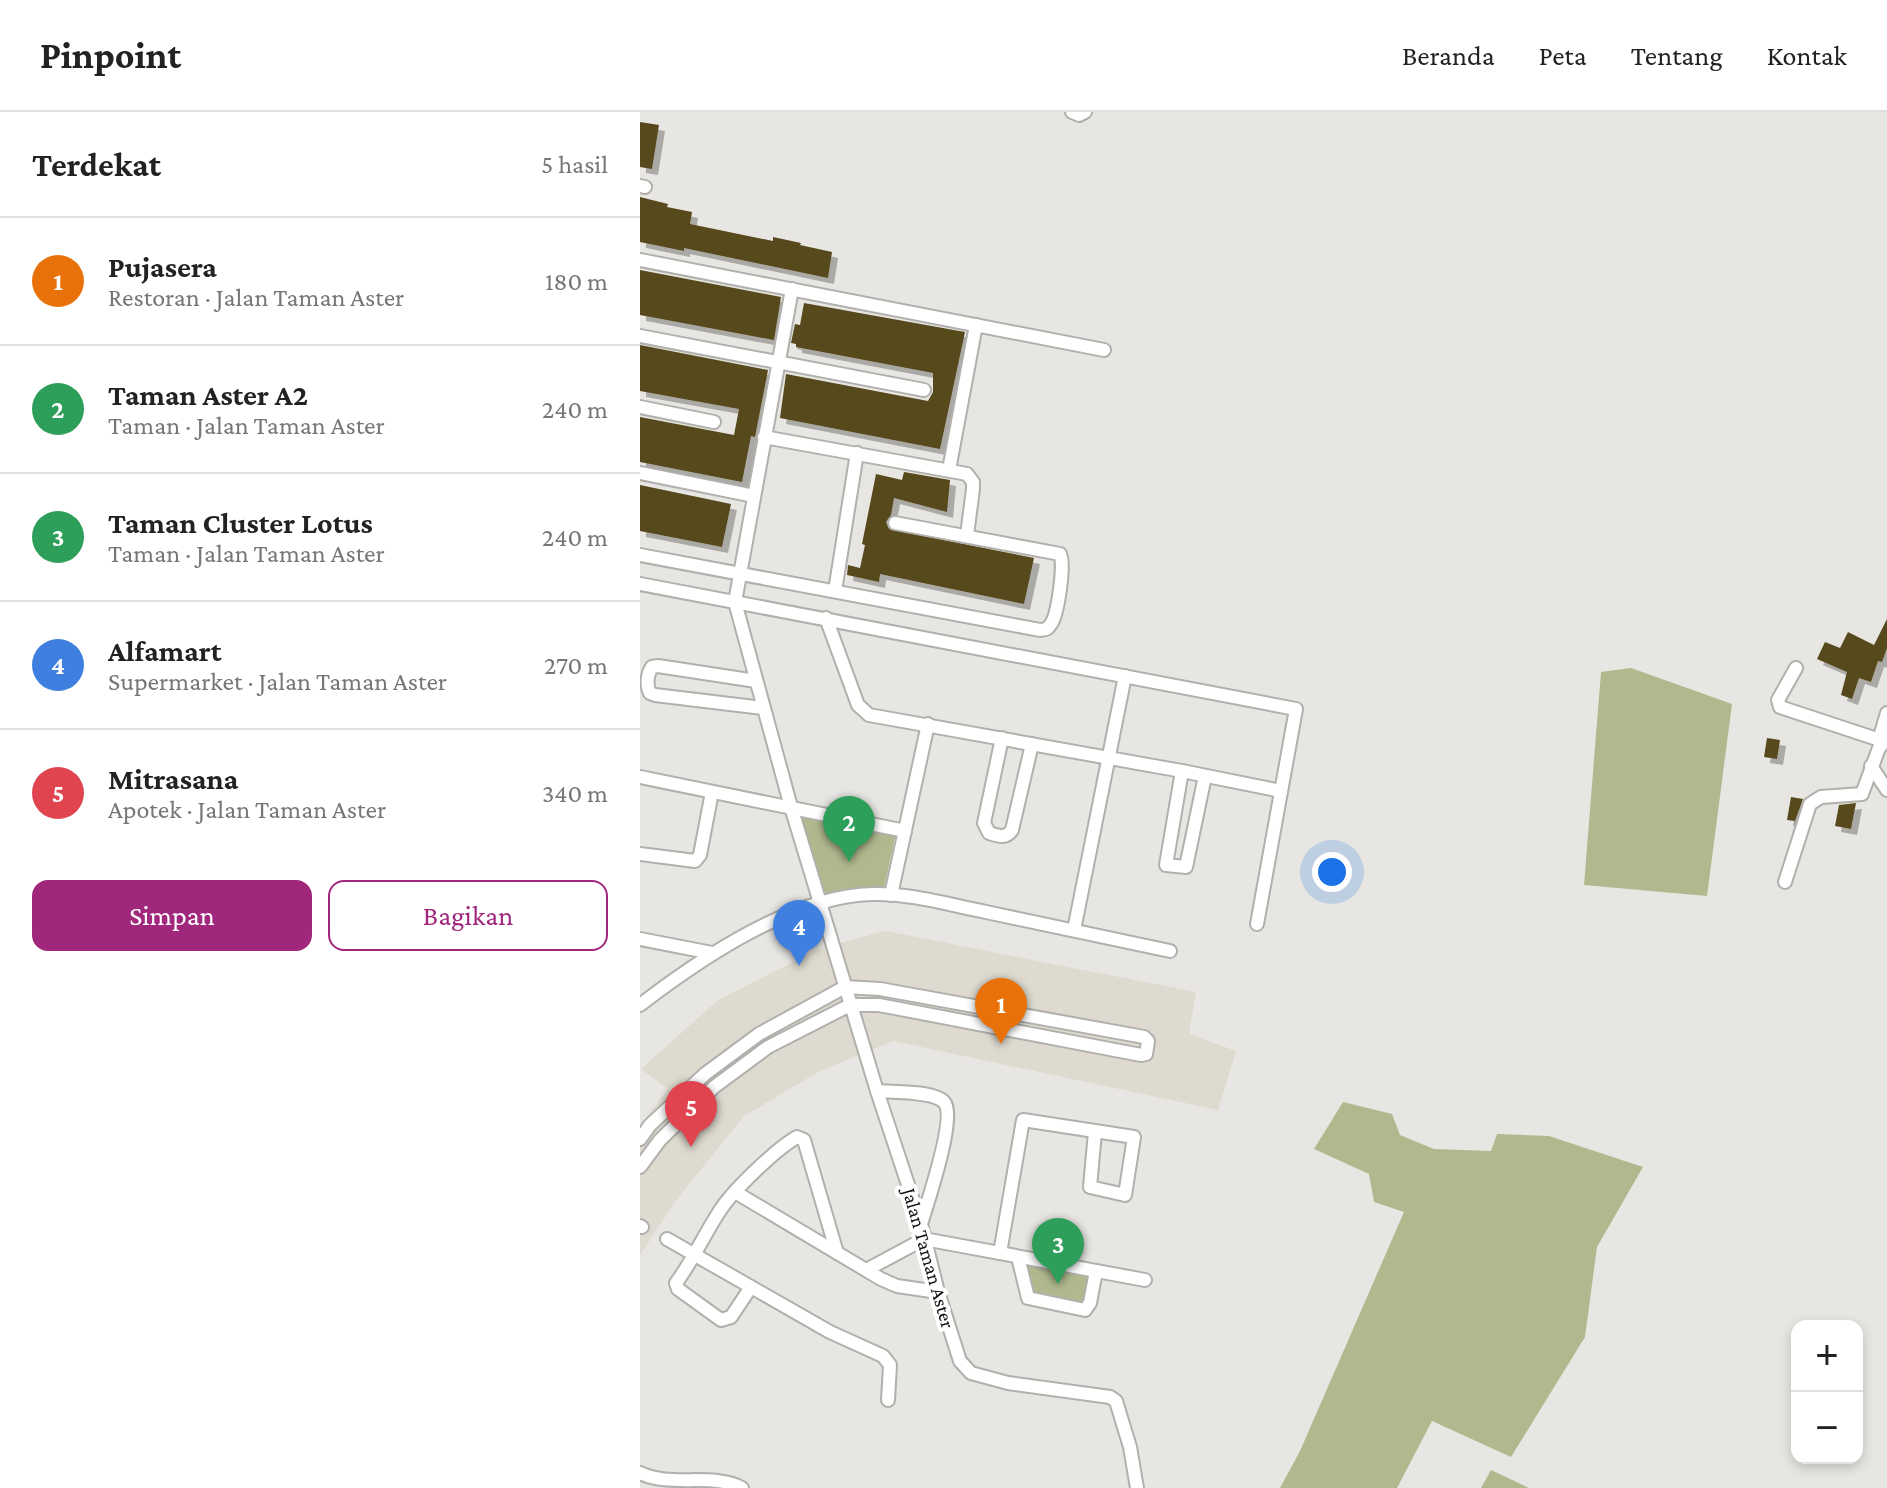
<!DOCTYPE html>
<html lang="id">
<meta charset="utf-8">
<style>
body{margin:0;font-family:"Crimson Pro",serif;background:#f6f6f6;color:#222}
.controls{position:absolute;right:24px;bottom:24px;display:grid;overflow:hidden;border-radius:16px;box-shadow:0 4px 12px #0003}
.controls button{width:72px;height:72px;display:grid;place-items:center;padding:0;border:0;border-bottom:2px solid #e0e0e0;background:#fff;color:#222;font:40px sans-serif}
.you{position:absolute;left:692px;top:760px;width:28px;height:28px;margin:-20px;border:6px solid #fff;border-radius:50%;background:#1a73e8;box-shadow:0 0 0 12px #1a73e833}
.badge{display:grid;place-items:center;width:52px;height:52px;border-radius:50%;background:#a1277d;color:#fff;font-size:26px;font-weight:700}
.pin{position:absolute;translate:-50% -66px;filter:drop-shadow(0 2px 4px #0008)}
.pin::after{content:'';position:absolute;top:42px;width:28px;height:24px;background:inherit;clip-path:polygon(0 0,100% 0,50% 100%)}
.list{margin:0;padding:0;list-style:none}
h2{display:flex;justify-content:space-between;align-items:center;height:104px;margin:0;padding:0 32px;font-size:34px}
h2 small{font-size:26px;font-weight:400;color:#767676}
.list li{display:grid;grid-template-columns:52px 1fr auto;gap:24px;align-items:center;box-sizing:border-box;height:128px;padding:0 32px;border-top:2px solid #e0e0e0}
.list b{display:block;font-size:30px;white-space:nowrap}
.list p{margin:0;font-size:26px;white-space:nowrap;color:#767676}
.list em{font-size:26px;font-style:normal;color:#767676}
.actions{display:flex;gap:16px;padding:24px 32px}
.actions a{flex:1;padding:18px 0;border:2px solid #a1277d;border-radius:16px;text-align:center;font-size:28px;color:#a1277d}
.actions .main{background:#a1277d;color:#fff}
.map{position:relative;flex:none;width:1247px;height:1376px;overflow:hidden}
header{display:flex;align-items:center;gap:48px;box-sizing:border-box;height:112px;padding:0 40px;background:#fff;border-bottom:2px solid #e0e0e0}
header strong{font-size:38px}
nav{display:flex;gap:44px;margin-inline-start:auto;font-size:28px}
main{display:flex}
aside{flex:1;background:#fff}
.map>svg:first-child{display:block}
.built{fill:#dedacf}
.green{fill:#b0b98e}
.building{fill:#57481c;filter:url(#shadow)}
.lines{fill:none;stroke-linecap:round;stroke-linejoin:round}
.minor-casing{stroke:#b1b0ac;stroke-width:16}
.minor{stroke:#fff;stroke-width:12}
.labels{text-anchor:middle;stroke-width:8;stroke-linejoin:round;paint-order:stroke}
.street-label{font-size:20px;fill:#100f0e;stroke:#fff}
</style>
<header>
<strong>Pinpoint</strong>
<nav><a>Beranda</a><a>Peta</a><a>Tentang</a><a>Kontak</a></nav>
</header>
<main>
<aside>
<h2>Terdekat<small>5 hasil</small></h2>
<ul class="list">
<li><span class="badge" style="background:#e8710a">1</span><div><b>Pujasera</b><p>Restoran · Jalan Taman Aster</p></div><em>180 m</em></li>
<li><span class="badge" style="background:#2e9e5b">2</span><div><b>Taman Aster A2</b><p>Taman · Jalan Taman Aster</p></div><em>240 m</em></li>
<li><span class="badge" style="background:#2e9e5b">3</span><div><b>Taman Cluster Lotus</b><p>Taman · Jalan Taman Aster</p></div><em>240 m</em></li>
<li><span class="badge" style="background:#3f7fe0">4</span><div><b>Alfamart</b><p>Supermarket · Jalan Taman Aster</p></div><em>270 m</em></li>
<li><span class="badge" style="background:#e0444e">5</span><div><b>Mitrasana</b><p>Apotek · Jalan Taman Aster</p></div><em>340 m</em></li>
</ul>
<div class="actions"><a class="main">Simpan</a><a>Bagikan</a></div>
</aside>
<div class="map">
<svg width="1247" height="1376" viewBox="0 0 1247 1376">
<defs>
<filter id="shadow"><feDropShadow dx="6" dy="6" stdDeviation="0" flood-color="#0004"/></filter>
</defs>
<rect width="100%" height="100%" fill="#e8e6e2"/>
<path class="built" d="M 245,819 L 556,880 L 549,922 L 596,939 L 578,998 L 253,929 L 180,959 L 104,1004 L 37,1087 L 0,1143 L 0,1014 L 28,977 L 1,957 L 78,888 L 179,837 Z"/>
<g class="green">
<path d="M 991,556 L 1092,592 L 1067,784 L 944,773 L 961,560 Z"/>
<path d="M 153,698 L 256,721 L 243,781 L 181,789 Z"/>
<path d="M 703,990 L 752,1002 L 760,1023 L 794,1037 L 851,1039 L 857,1022 L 909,1024 L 1003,1055 L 957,1135 L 945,1225 L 871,1345 L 792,1309 L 757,1376 L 640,1376 L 660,1339 L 764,1100 L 734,1090 L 729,1062 L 674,1037 Z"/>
<path d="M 381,1147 L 453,1161 L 446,1195 L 390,1184 Z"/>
<path d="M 851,1358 L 889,1376 L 841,1376 Z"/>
</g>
<g class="building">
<path d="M 0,10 L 19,13 L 12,57 L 0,55 Z"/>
<path d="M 0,85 L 28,92 L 27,95 L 52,100 L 50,112 L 133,129 L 133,125 L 161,131 L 160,133 L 192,140 L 188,166 L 44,136 L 44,139 L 0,130 Z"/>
<path d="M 0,158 L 141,185 L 134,228 L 0,203 Z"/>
<path d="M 164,191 L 325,220 L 300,337 L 140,306 L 146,262 L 288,289 L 293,280 L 293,261 L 156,235 L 156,232 L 151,231 L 155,212 L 160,213 Z"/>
<path d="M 0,233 L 128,258 L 115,325 L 111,324 L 102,370 L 0,350 L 0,305 L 94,323 L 99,297 L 0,279 Z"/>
<path d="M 264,360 L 310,368 L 307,400 L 254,386 L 251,403 L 246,410 L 249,417 L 394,446 L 384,492 L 240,462 L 239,470 L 207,463 L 208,453 L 220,456 L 225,433 L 222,432 L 236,362 L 262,368 Z"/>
<path d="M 0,373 L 91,392 L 82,435 L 0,419 Z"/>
<path d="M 1247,507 L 1247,536 L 1242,550 L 1238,549 L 1231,570 L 1219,566 L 1212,587 L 1201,583 L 1207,560 L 1177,547 L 1185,530 L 1200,536 L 1208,520 L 1234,533 Z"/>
<path d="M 1127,626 L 1140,628 L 1137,647 L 1124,645 Z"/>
<path d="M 1151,685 L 1163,687 L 1155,709 L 1147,708 Z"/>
<path d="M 1216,691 L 1211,717 L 1195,714 L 1199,693 Z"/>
</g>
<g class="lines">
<defs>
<g id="minor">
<path d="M 432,0 L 439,3 L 445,0"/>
<path d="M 0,74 L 5,75"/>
<path d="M 0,148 L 464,238"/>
<path d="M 152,177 L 95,490 L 151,695 L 237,979 L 281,1112 L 298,1180 L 320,1249 L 331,1261 L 368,1271 L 470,1285 L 476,1289 L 490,1335 L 497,1376"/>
<path d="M 0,224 L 284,278"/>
<path d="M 0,295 L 74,310"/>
<path d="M 124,325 L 327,362 L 333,370 L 333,377 L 327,423"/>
<path d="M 309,358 L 336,213"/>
<path d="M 0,361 L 114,384"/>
<path d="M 0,443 L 400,518 C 406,517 407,518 411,512 C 418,502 425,452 420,442 L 255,411"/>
<path d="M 0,472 L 656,597 L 617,812"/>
<path d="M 195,479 L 217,341"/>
<path d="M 186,506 L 218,593 L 229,603 L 542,659 L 641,679"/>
<path d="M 1156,556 L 1138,588 L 1140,595 L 1243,629"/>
<path d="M 116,569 L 18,554 L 12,555 C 7,562 6,574 10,581 L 15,583 L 123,596"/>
<path d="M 362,626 L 344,711 L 349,721 C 359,724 366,727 372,718 L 392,632"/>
<path d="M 1239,628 L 1247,601"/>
<path d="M 1231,654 L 1247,678"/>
<path d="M 542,659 L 526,753 L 546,755 L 565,664"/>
<path d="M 0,665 L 265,719"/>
<path d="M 0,742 L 55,749 L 60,743 L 72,680"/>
<path d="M 1145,770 L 1170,692 L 1181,685 L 1222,682 L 1239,636 L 1247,627"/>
<path d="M 251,783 L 288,612"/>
<path d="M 434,818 L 485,564"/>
<path d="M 0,827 L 72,841"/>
<path d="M 0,893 C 61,846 153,784 232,782 C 270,781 310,793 346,800 C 408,813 469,826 530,839"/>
<path d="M 237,979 C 253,980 294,979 304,990 C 317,1004 287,1092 281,1112"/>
<path d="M 0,1027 L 10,1013 L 65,962 L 119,922 L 205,875 L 240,877 L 504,925 L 508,929 L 506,942 L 501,943 L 239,893 L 210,893 L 128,935 L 74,975 L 20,1028 L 0,1055"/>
<path d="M 95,1080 L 241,1167 L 257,1174 L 298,1180"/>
<path d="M 0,1114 L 2,1115"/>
<path d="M 27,1127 L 190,1220 L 243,1244 L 250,1253 L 248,1288"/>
<path d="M 360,1141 L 383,1008 L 494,1025 L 485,1083 L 450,1075 L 455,1020"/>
<path d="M 378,1145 L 388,1186 L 445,1198 L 450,1191 L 456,1159"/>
<path d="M 228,1157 L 284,1127 L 505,1168"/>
<path d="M 111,1175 L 91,1205 L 81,1208 L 38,1177 L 36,1171 C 53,1148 64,1123 79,1100 C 92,1079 136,1037 157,1025 L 164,1028 L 197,1141"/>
<path d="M 0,1361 C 31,1376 72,1360 102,1376"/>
</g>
</defs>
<use href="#minor" class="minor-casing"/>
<use href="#minor" class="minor"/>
</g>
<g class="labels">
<g class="street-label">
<text transform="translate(289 1146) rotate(74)" y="7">Jalan Taman Aster</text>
</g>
</g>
</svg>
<div class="controls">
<button>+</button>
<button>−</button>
</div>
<div class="you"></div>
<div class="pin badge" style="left:361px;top:932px;background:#e8710a">1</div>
<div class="pin badge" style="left:209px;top:750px;background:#2e9e5b">2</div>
<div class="pin badge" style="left:418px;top:1172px;background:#2e9e5b">3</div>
<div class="pin badge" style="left:159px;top:854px;background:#3f7fe0">4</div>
<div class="pin badge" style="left:51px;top:1035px;background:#e0444e">5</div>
</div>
</main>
